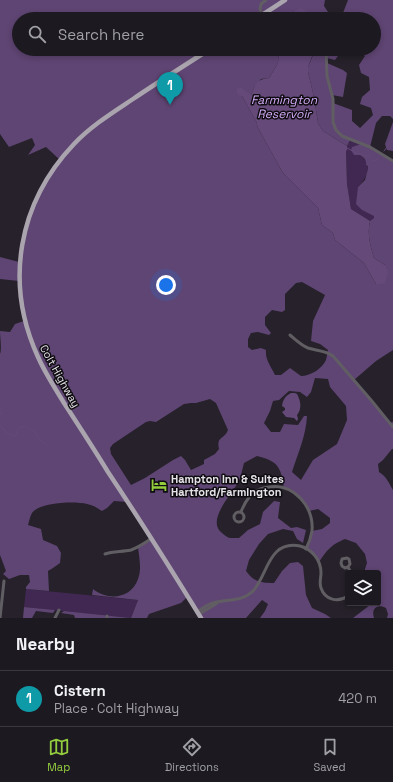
<!DOCTYPE html>
<meta charset="utf-8">
<style>
body{margin:0;font-family:"Space Grotesk",sans-serif;background:#252229;color:#f1f3f6}
.controls{position:absolute;right:12px;bottom:12px;display:grid;overflow:hidden;border-radius:4px;box-shadow:0 2px 6px #0003}
.controls button{width:36px;height:36px;display:grid;place-items:center;padding:0;border:0;border-bottom:1px solid #3a383e;background:#1c1920;color:#f1f3f6;font:20px sans-serif}
.you{position:absolute;left:166px;top:285px;width:14px;height:14px;margin:-10px;border:3px solid #fff;border-radius:50%;background:#1a73e8;box-shadow:0 0 0 6px #1a73e833}
.badge{display:grid;place-items:center;width:26px;height:26px;border-radius:50%;background:#93cd3e;color:#fff;font-size:13px;font-weight:700}
.pin{position:absolute;translate:-50% -33px;filter:drop-shadow(0 1px 2px #0008)}
.pin::after{content:'';position:absolute;top:21px;width:14px;height:12px;background:inherit;clip-path:polygon(0 0,100% 0,50% 100%)}
.list{margin:0;padding:0;list-style:none}
h2{display:flex;justify-content:space-between;align-items:center;height:52px;margin:0;padding:0 16px;font-size:17px}
h2 small{font-size:13px;font-weight:400;color:#a0a0a5}
.list li{display:grid;grid-template-columns:26px 1fr auto;gap:12px;align-items:center;box-sizing:border-box;height:56px;padding:0 16px;border-top:1px solid #3a383e}
.list b{display:block;font-size:15px;white-space:nowrap}
.list p{margin:0;font-size:13px;white-space:nowrap;color:#a0a0a5}
.list em{font-size:13px;font-style:normal;color:#a0a0a5}
.icon{flex:none;width:22px;height:22px;fill:none;stroke:currentColor;stroke-width:2;stroke-linecap:round;stroke-linejoin:round}
.map{position:relative;flex:none;width:393px;height:618px;overflow:hidden}
.search{position:absolute;background:#1c1920;box-shadow:0 2px 6px #0003;left:12px;right:12px;top:12px;height:44px;display:flex;align-items:center;gap:10px;box-sizing:border-box;padding:0 14px;border-radius:22px;color:#a0a0a5;font-size:15px}
.sheet{height:108px;background:#1c1920}
nav{display:flex;justify-content:space-around;align-items:center;box-sizing:border-box;height:56px;border-top:1px solid #3a383e;background:#1c1920;font-size:11px;color:#a0a0a5}
nav a{display:grid;justify-items:center;gap:2px}
nav .on{color:#93cd3e}
.map>svg:first-child{display:block}
.green{fill:#402852}
.forest{fill:#5f4573;fill-rule:evenodd}
.water{fill:#644979}
.lines{fill:none;stroke-linecap:round;stroke-linejoin:round}
.stream{stroke:#644979;stroke-width:1}
.minor{stroke:#615e63;stroke-width:3}
.trunk{stroke:#aaa4ae;stroke-width:4.5}
.labels{text-anchor:middle;stroke-width:3;stroke-linejoin:round;paint-order:stroke}
.street-label{font-size:11px;fill:#e6e3e9;stroke:#0e0c10}
.poi-label{font-size:11px;font-weight:bold;fill:#e6e3e9;stroke:#0e0c10;text-anchor:start}
.water-label{font-size:12px;font-style:italic;fill:#d4acf6;stroke:#0e0c10}
</style>
<div class="map">
<svg width="393" height="618" viewBox="0 0 393 618">
<rect width="100%" height="100%" fill="#26212a"/>
<g class="green">
<path d="M 350,140 L 362,144 L 353,147 C 356,151 361,155 364,159 C 373,169 365,179 358,187 L 362,210 L 374,215 L 374,218 L 370,221 L 351,209 L 347,184 L 346,151 L 347,146 Z"/>
<path d="M 26,589 L 138,600 L 131,618 L 24,607 Z"/>
</g>
<g class="forest">
<path d="M 0,0 L 325,0 L 324,6 L 330,15 L 341,18 L 348,0 L 393,0 L 393,119 L 390,116 L 382,116 L 376,123 L 370,147 L 393,161 L 393,350 L 376,361 L 354,380 L 390,423 L 393,422 L 393,449 L 392,449 L 383,460 L 378,464 L 379,472 C 386,476 389,483 393,490 L 393,618 L 387,618 L 388,614 L 386,608 C 377,603 371,609 374,618 L 353,618 L 370,605 L 370,603 L 378,603 L 378,573 L 371,573 L 365,572 L 365,569 L 367,563 L 365,554 L 356,543 L 345,539 C 331,545 328,549 319,562 L 316,558 L 306,549 L 312,531 L 322,529 L 330,523 L 330,518 L 318,509 L 309,511 L 300,497 L 284,488 C 281,467 278,461 257,456 L 244,463 C 242,470 241,478 237,484 C 231,495 206,521 222,533 C 229,539 229,538 239,538 L 248,530 L 260,524 L 263,512 L 274,501 L 280,502 L 278,518 L 291,528 L 297,527 L 306,530 L 303,543 L 297,539 L 293,531 L 283,529 L 268,534 L 259,544 L 249,560 L 246,571 C 254,582 261,583 274,583 L 282,571 L 290,563 L 298,562 L 303,566 L 306,595 L 312,608 L 325,614 L 331,618 L 260,618 L 265,611 L 268,604 L 262,600 L 246,618 L 200,618 L 188,596 L 181,603 L 149,614 L 147,618 L 75,618 L 74,615 L 61,613 L 64,611 L 131,618 L 138,600 L 92,595 L 93,589 C 108,601 131,599 138,579 C 142,569 139,557 138,547 L 151,538 L 128,502 L 114,501 L 107,508 L 102,511 C 97,508 93,505 87,504 C 75,501 40,502 32,513 C 30,516 29,522 28,525 L 41,529 L 43,540 L 57,546 L 61,553 L 60,563 L 53,568 L 48,571 L 49,591 L 26,589 L 26,587 L 30,582 L 29,575 L 20,575 L 9,579 L 3,574 L 6,571 L 0,555 L 0,354 C 2,348 0,338 0,331 L 10,332 L 15,324 L 24,321 L 19,281 L 0,279 L 0,257 L 19,262 L 34,203 L 60,160 L 46,147 L 28,155 L 35,145 L 32,138 L 9,147 L 0,134 ZM 294,11 L 309,16 L 308,19 L 374,19 L 374,49 L 357,49 L 365,56 L 359,65 L 361,73 L 369,77 L 370,90 L 362,97 L 360,104 L 371,108 L 373,115 L 360,128 L 352,121 L 352,110 L 333,103 L 332,95 L 343,97 L 347,73 L 343,70 L 327,63 L 327,58 L 335,60 L 338,56 L 339,49 L 313,49 L 313,55 L 308,67 L 308,72 L 314,97 L 318,123 L 323,131 L 347,146 L 350,140 L 361,144 L 352,147 L 351,150 L 354,155 L 360,155 C 363,157 367,160 366,165 L 368,166 L 368,169 L 365,180 L 358,187 L 356,204 L 362,210 L 374,216 L 374,218 L 370,221 C 367,234 370,245 374,258 L 385,265 L 376,284 L 364,263 L 335,240 L 333,233 L 322,225 L 318,208 L 283,173 L 258,128 L 256,121 L 242,96 L 251,95 L 255,86 L 261,79 L 269,78 L 278,63 L 279,49 L 19,49 L 19,19 L 284,19 ZM 302,282 L 325,295 L 313,321 L 311,341 L 320,344 L 328,350 C 327,353 327,357 326,360 C 322,369 310,376 301,376 L 290,368 L 281,375 L 275,375 C 271,366 265,360 266,350 L 261,348 L 252,350 L 248,347 L 248,339 L 251,333 L 258,332 L 269,335 L 271,333 L 265,325 L 265,317 L 272,310 L 282,312 L 285,310 L 285,294 L 296,283 ZM 315,378 L 328,379 L 330,387 L 346,406 L 347,420 L 337,444 L 313,460 L 301,480 L 292,472 C 298,453 306,436 307,416 L 304,416 L 298,425 L 284,424 L 280,432 L 271,432 L 264,423 L 270,411 L 273,401 L 279,400 L 289,391 L 300,392 L 307,397 L 311,392 ZM 210,399 L 216,403 L 228,430 C 224,440 216,436 219,449 L 215,454 L 204,460 L 204,464 L 191,470 L 185,460 L 181,456 L 173,460 L 145,478 L 131,485 L 111,454 L 110,448 L 113,444 L 146,422 L 150,421 L 156,422 L 184,404 L 191,403 L 196,403 Z"/>
<path d="M 393,122 L 393,151 L 387,150 L 385,144 Z"/>
<path d="M 24,607 L 55,610 L 53,613 L 36,611 L 32,618 L 23,618 Z"/>
</g>
<g class="water">
<path d="M 301,8 L 308,12 L 309,16 L 308,19 L 284,19 L 294,11 Z"/>
<path d="M 279,49 L 313,49 L 313,54 L 308,67 L 308,72 L 314,97 L 318,123 L 323,131 L 347,146 L 347,150 L 346,151 L 347,184 L 351,209 L 370,221 C 367,234 370,245 374,258 L 385,265 L 388,272 L 385,283 L 381,284 L 376,284 L 364,263 L 335,240 L 333,233 L 322,225 L 318,208 L 283,173 L 258,128 L 256,121 L 242,96 L 238,95 L 237,92 L 237,89 L 240,87 L 251,95 C 256,84 255,80 269,78 L 278,63 Z"/>
<path d="M 291,393 L 295,393 L 297,394 C 301,401 302,409 297,415 L 298,419 L 297,421 L 294,418 L 286,417 L 282,412 L 285,410 L 285,408 L 282,406 C 283,400 285,396 291,393 Z"/>
</g>
<g class="lines">
<g class="stream">
<path d="M 347,148 L 358,154 L 361,154 L 370,157"/>
<path d="M 384,151 L 393,139"/>
<path d="M 373,160 L 375,161 L 379,157"/>
<path d="M 0,407 L 2,410 L 2,413 L 0,414"/>
<path d="M 0,425 C 1,426 2,428 3,429 C 6,433 11,435 15,436 L 19,428 L 24,426 L 34,431 L 40,440 L 48,446"/>
</g>
<g class="minor">
<path d="M 266,0 L 261,4 L 260,9 C 272,44 301,0 319,19"/>
<path d="M 326,49 L 327,76 L 333,99 L 333,122 L 336,130 L 342,136 L 370,147 L 393,161"/>
<path d="M 290,335 C 296,340 301,345 308,348 C 317,351 325,350 333,356 L 371,400 L 393,427"/>
<circle cx="239" cy="517" r="5"/>
<path d="M 241,512 C 243,506 246,501 250,496 C 255,490 261,488 269,487 C 294,483 314,507 312,531 C 311,537 309,543 306,549"/>
<path d="M 105,554 C 113,551 122,552 131,550 C 139,547 145,543 152,538"/>
<path d="M 348,567 L 345,568 L 342,566 L 341,563 L 342,559 L 347,558 L 349,559 L 350,564 L 348,567 L 351,573"/>
<path d="M 197,612 C 202,609 208,604 213,603 C 227,599 242,602 253,591 C 268,575 268,540 300,546 C 312,549 321,560 321,573 C 321,578 319,583 321,588 C 325,600 338,603 348,596"/>
<path d="M 199,614 L 216,604 L 217,602"/>
<path d="M 0,618 L 4,581"/>
<path d="M 55,618 L 59,610"/>
<path d="M 107,618 L 107,616"/>
</g>
<g class="trunk">
<path d="M 256,19 L 285,0"/>
<path d="M 201,618 C 171,569 140,520 108,472 C 94,449 79,426 64,403 C 55,388 45,373 38,357 C 4,283 18,203 74,144 C 91,126 112,113 133,99 C 158,82 184,66 210,49"/>
</g>
</g>
<defs>
<symbol id="hotel-bare" viewBox="-9 -9 18 18"><path d="M-6-4.5h1.5V1H6V5H4.5V3h-9V5H-6ZM-4 0a1.8 1.8 0 1 1 3.6 0ZM.5 0V-2.5h3Q6-2.5 6 0Z" fill="#93cd3e" stroke="#0e0c10" stroke-width="2.5" paint-order="stroke"/></symbol>
</defs>
<g fill-rule="evenodd">
<use href="#hotel-bare" x="148" y="474" width="22" height="22"/>
</g>
<g class="labels">
<g class="street-label">
<text transform="translate(60 376) rotate(61)" y="4">Colt Highway</text>
</g>
<g class="poi-label">
<text x="171" y="483">Hampton Inn &amp; Suites<tspan x="171" dy="13">Hartford/Farmington</tspan></text>
</g>
<g class="water-label">
<text x="284" y="104">Farmington<tspan x="284" dy="14">Reservoir</tspan></text>
</g>
</g>
</svg>
<div class="controls">
<button><svg class="icon" aria-label="layers" viewBox="0 0 24 24"><path d="M12 4l9 5-9 5-9-5zM3 14l9 5 9-5"/></svg></button>
</div>
<div class="you"></div>
<div class="pin badge" style="left:170px;top:105px;background:#0f9aa8">1</div>
<div class="search"><svg class="icon" aria-label="search" viewBox="0 0 24 24"><circle cx="10" cy="10" r="6"/><path d="M15 15l6 6"/></svg>Search here</div>
</div>
<section class="sheet">
<h2>Nearby<small></small></h2>
<ul class="list">
<li><span class="badge" style="background:#0f9aa8">1</span><div><b>Cistern</b><p>Place · Colt Highway</p></div><em>420 m</em></li>
</ul>
</section>
<nav>
<a class="on"><svg class="icon" aria-label="map" viewBox="0 0 24 24"><path d="M3 6l6-2 6 2 6-2v14l-6 2-6-2-6 2zM9 4v14M15 6v14"/></svg>Map</a>
<a><svg class="icon" aria-label="directions" viewBox="0 0 24 24"><path d="M12 3l9 9-9 9-9-9zM9 14v-3h6M13 9l2 2-2 2"/></svg>Directions</a>
<a><svg class="icon" aria-label="saved" viewBox="0 0 24 24"><path d="M7 4h10v16l-5-4-5 4z"/></svg>Saved</a>
</nav>
